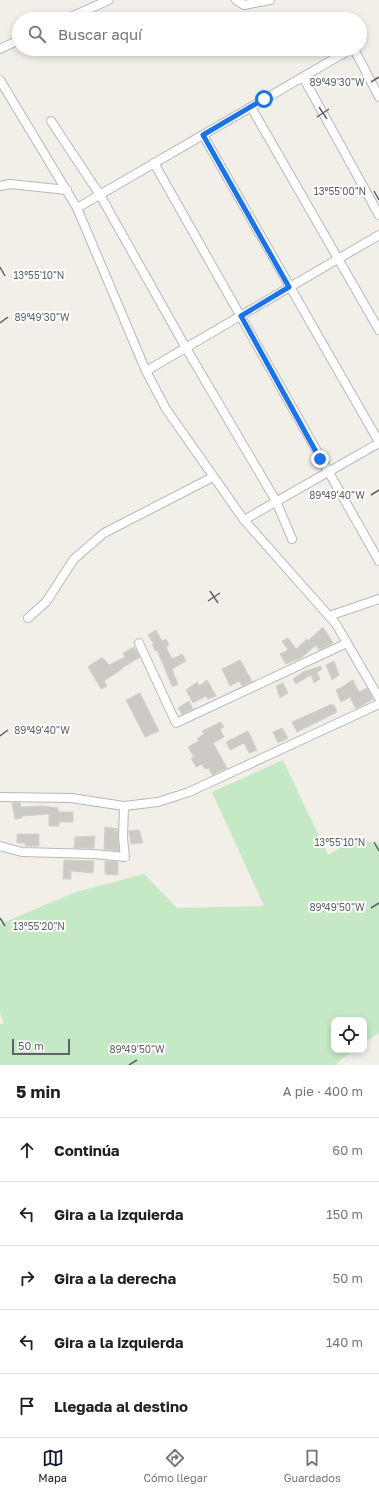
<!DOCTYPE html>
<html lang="es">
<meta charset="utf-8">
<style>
body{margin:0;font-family:"Golos Text",sans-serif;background:#f2f2f2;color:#202124}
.controls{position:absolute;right:12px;bottom:12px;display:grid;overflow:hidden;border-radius:8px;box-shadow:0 2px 6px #0003}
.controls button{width:36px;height:36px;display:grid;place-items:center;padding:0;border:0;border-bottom:1px solid #e0e0e0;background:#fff;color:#202124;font:20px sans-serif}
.scale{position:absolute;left:12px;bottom:10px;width:58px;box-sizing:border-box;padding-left:4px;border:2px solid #5f6368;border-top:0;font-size:11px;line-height:14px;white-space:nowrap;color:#5f6368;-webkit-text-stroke:3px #fff;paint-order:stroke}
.stop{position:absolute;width:12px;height:12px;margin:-9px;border:3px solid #1a73e8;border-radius:50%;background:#fff}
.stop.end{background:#1a73e8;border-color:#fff;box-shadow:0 1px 4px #0008}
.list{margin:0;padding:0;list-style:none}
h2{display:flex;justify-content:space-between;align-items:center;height:52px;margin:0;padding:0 16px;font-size:17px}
h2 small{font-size:13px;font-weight:400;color:#757577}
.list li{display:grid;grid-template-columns:26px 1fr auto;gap:12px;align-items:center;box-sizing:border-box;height:64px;padding:0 16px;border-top:1px solid #e0e0e0}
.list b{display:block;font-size:15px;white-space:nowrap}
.list em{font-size:13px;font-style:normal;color:#757577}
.icon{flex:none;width:22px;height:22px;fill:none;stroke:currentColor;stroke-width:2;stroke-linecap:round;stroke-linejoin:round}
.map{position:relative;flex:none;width:379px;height:1065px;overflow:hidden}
.search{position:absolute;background:#fff;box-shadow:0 2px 6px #0003;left:12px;right:12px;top:12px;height:44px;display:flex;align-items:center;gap:10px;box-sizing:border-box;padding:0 14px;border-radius:22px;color:#757577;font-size:15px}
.sheet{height:372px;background:#fff}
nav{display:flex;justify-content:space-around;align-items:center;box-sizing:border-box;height:56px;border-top:1px solid #e0e0e0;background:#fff;font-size:11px;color:#757577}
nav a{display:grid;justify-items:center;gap:2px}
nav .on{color:#111827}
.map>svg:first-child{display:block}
.green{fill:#c5e8c5}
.building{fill:#cccac5;stroke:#d6d1c6}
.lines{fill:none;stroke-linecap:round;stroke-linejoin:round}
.minor-casing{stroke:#b5b8bc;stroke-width:10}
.minor{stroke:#fff;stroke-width:8}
.route{stroke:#1a73e8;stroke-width:5}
.ticks{fill:none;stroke:#5f6368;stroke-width:1.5}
.ticks-label{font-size:10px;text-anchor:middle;fill:#5f6368;stroke:#fff;stroke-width:4;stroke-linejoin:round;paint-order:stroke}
</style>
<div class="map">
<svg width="379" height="1065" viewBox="0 0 379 1065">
<rect width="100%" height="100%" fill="#f1efe8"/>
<path class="green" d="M 283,760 L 328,855 L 356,839 L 379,844 L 379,1033 L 364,1043 L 364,1020 L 334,1020 L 334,1050 L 354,1050 L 339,1061 L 337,1065 L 0,1065 L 0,1024 L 4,1023 L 0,1013 L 0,924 L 76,892 L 144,874 L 177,908 L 264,906 L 212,792 Z"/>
<g class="building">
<path d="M 323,627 L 333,643 L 319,650 L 316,645 L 301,658 L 286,664 L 280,654 L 288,650 L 282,641 L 288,638 L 296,649 L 307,639 L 308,641 Z"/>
<path d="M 156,630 L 162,641 L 166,639 L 169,645 L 166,647 L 172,659 L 182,654 L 186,661 L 172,669 L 178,685 L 172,686 L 157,650 L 155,651 L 152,644 L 154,644 L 148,635 Z"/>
<path d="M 134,647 L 140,657 L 122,668 L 122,669 L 104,681 L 107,686 L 101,689 L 88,667 L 102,657 L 109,665 L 125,657 L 123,653 Z"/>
<path d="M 240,660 L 252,681 L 242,686 L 239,681 L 230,686 L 222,669 Z"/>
<path d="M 334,661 L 339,675 L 332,680 L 326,665 Z"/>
<path d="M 321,666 L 322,669 L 317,672 L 320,679 L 314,683 L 311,675 L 296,684 L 293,679 L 303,672 Z"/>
<path d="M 207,680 L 216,696 L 208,699 L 206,696 L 193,703 L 186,690 L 197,682 L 199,686 Z"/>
<path d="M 353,680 L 359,692 L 367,688 L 373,699 L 356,709 L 350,697 L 341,702 L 336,690 L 346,685 L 346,684 Z"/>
<path d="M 283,683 L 288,693 L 280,698 L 276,686 Z"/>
<path d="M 140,693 L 159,731 L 145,737 L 126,700 Z"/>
<path d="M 189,701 L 193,709 L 182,714 L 178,708 Z"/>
<path d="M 332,704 L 332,706 L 334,705 L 337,712 L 297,732 L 292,722 Z"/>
<path d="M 221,722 L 224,727 L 220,729 L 224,737 L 213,743 L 227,768 L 212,775 L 209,768 L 205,769 L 202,764 L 196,767 L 191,758 L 194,757 L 188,747 L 199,741 L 197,739 L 204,734 L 202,731 Z"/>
<path d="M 282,728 L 288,738 L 278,743 L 273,732 Z"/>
<path d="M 248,731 L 257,750 L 249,753 L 244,743 L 230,750 L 226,742 Z"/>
<path d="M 12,803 L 20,803 L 21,807 L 43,806 L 58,808 L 58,812 L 73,812 L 73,822 L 59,822 L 59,826 L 49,826 L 49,814 L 22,816 L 22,818 L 15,819 Z"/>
<path d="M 105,827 L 118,829 L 113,832 L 118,831 L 119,851 L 104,849 Z"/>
<path d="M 139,830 L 143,843 L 131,844 L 129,831 Z"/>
<path d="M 17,834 L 39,834 L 39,846 L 25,846 L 25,843 L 17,843 Z"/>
<path d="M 95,836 L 94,848 L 74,848 L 75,837 Z"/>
<path d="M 64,860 L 94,861 L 93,873 L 71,871 L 71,879 L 63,879 Z"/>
<path d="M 105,861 L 118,862 L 118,875 L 105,874 Z"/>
</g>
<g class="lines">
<defs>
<g id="minor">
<path d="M 236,0 L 244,5 L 270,0"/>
<path d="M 66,19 L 109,0"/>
<path d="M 0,49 L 19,40"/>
<path d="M 354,49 L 379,97"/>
<path d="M 303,77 L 379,215"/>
<path d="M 0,80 L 77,208 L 146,371 L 166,409 L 244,520 L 336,624 L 379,698"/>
<path d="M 251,107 L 379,330"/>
<path d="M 51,121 L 100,195 L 186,348 L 276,501 L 292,539"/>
<path d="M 203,135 L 379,442"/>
<path d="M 154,163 L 379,561"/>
<path d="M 0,186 L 10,184 L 67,190"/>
<path d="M 77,208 L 351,49"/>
<path d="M 146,371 L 379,235"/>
<path d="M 244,520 L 379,443"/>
<path d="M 329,616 L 379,599"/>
<path d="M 28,618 L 46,602 L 74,559 L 104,533 L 213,477"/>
<path d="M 139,643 L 176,723 L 347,643"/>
<path d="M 0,797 L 71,798 L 124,806 L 158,802 L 189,792 L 379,704"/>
<path d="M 0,846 L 22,852 L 94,854 L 125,857 L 123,838 L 124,806"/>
</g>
</defs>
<use href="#minor" class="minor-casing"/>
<use href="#minor" class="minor"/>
</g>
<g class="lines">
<path class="route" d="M 264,99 L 203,135 L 289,287 L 241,316 L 320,459"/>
</g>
<path class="ticks" d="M 371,82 L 379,77M 319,107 L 327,119M 317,117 L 329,109M 374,191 L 379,200M 0,267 L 5,276M 0,323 L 8,317M 371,495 L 379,490M 210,591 L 218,603M 208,601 L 220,593M 0,736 L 8,730M 374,842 L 379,851M 371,908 L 379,903M 0,918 L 5,926M 129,1065 L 137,1060"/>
<g class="ticks-label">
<text x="337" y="86">89°49'30"W</text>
<text x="340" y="195">13°55'00"N</text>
<text x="39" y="279">13°55'10"N</text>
<text x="42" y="321">89°49'30"W</text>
<text x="337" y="499">89°49'40"W</text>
<text x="42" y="734">89°49'40"W</text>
<text x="340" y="846">13°55'10"N</text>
<text x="337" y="911">89°49'50"W</text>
<text x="39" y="930">13°55'20"N</text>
<text x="137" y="1053">89°49'50"W</text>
</g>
</svg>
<div class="controls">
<button><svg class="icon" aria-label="locate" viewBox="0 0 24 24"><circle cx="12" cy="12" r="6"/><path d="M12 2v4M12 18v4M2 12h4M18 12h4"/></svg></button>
</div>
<div class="scale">50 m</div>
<div class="stop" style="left:264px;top:99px"></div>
<div class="stop end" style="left:320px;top:459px"></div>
<div class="search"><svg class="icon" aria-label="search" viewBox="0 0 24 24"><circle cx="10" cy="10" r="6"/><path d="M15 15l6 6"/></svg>Buscar aquí</div>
</div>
<section class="sheet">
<h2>5 min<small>A pie · 400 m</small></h2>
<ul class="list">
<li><svg class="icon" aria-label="ahead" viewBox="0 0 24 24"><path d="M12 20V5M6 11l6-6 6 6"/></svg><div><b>Continúa</b></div><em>60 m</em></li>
<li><svg class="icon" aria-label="left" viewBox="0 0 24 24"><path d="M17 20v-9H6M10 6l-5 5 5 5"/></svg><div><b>Gira a la izquierda</b></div><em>150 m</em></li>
<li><svg class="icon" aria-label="right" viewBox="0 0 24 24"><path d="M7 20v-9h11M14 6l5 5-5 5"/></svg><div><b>Gira a la derecha</b></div><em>50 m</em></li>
<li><svg class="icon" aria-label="left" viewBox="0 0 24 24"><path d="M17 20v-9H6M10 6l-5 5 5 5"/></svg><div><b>Gira a la izquierda</b></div><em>140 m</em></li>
<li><svg class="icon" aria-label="arrive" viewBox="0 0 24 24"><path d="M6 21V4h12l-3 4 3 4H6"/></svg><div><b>Llegada al destino</b></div></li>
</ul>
</section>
<nav>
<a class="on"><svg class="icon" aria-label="map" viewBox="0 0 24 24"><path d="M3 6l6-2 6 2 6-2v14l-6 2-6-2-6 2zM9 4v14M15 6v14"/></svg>Mapa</a>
<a><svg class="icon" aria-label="directions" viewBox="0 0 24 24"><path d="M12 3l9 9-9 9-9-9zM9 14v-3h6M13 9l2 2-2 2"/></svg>Cómo llegar</a>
<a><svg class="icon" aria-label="saved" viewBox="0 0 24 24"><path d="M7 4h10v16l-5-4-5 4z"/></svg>Guardados</a>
</nav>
